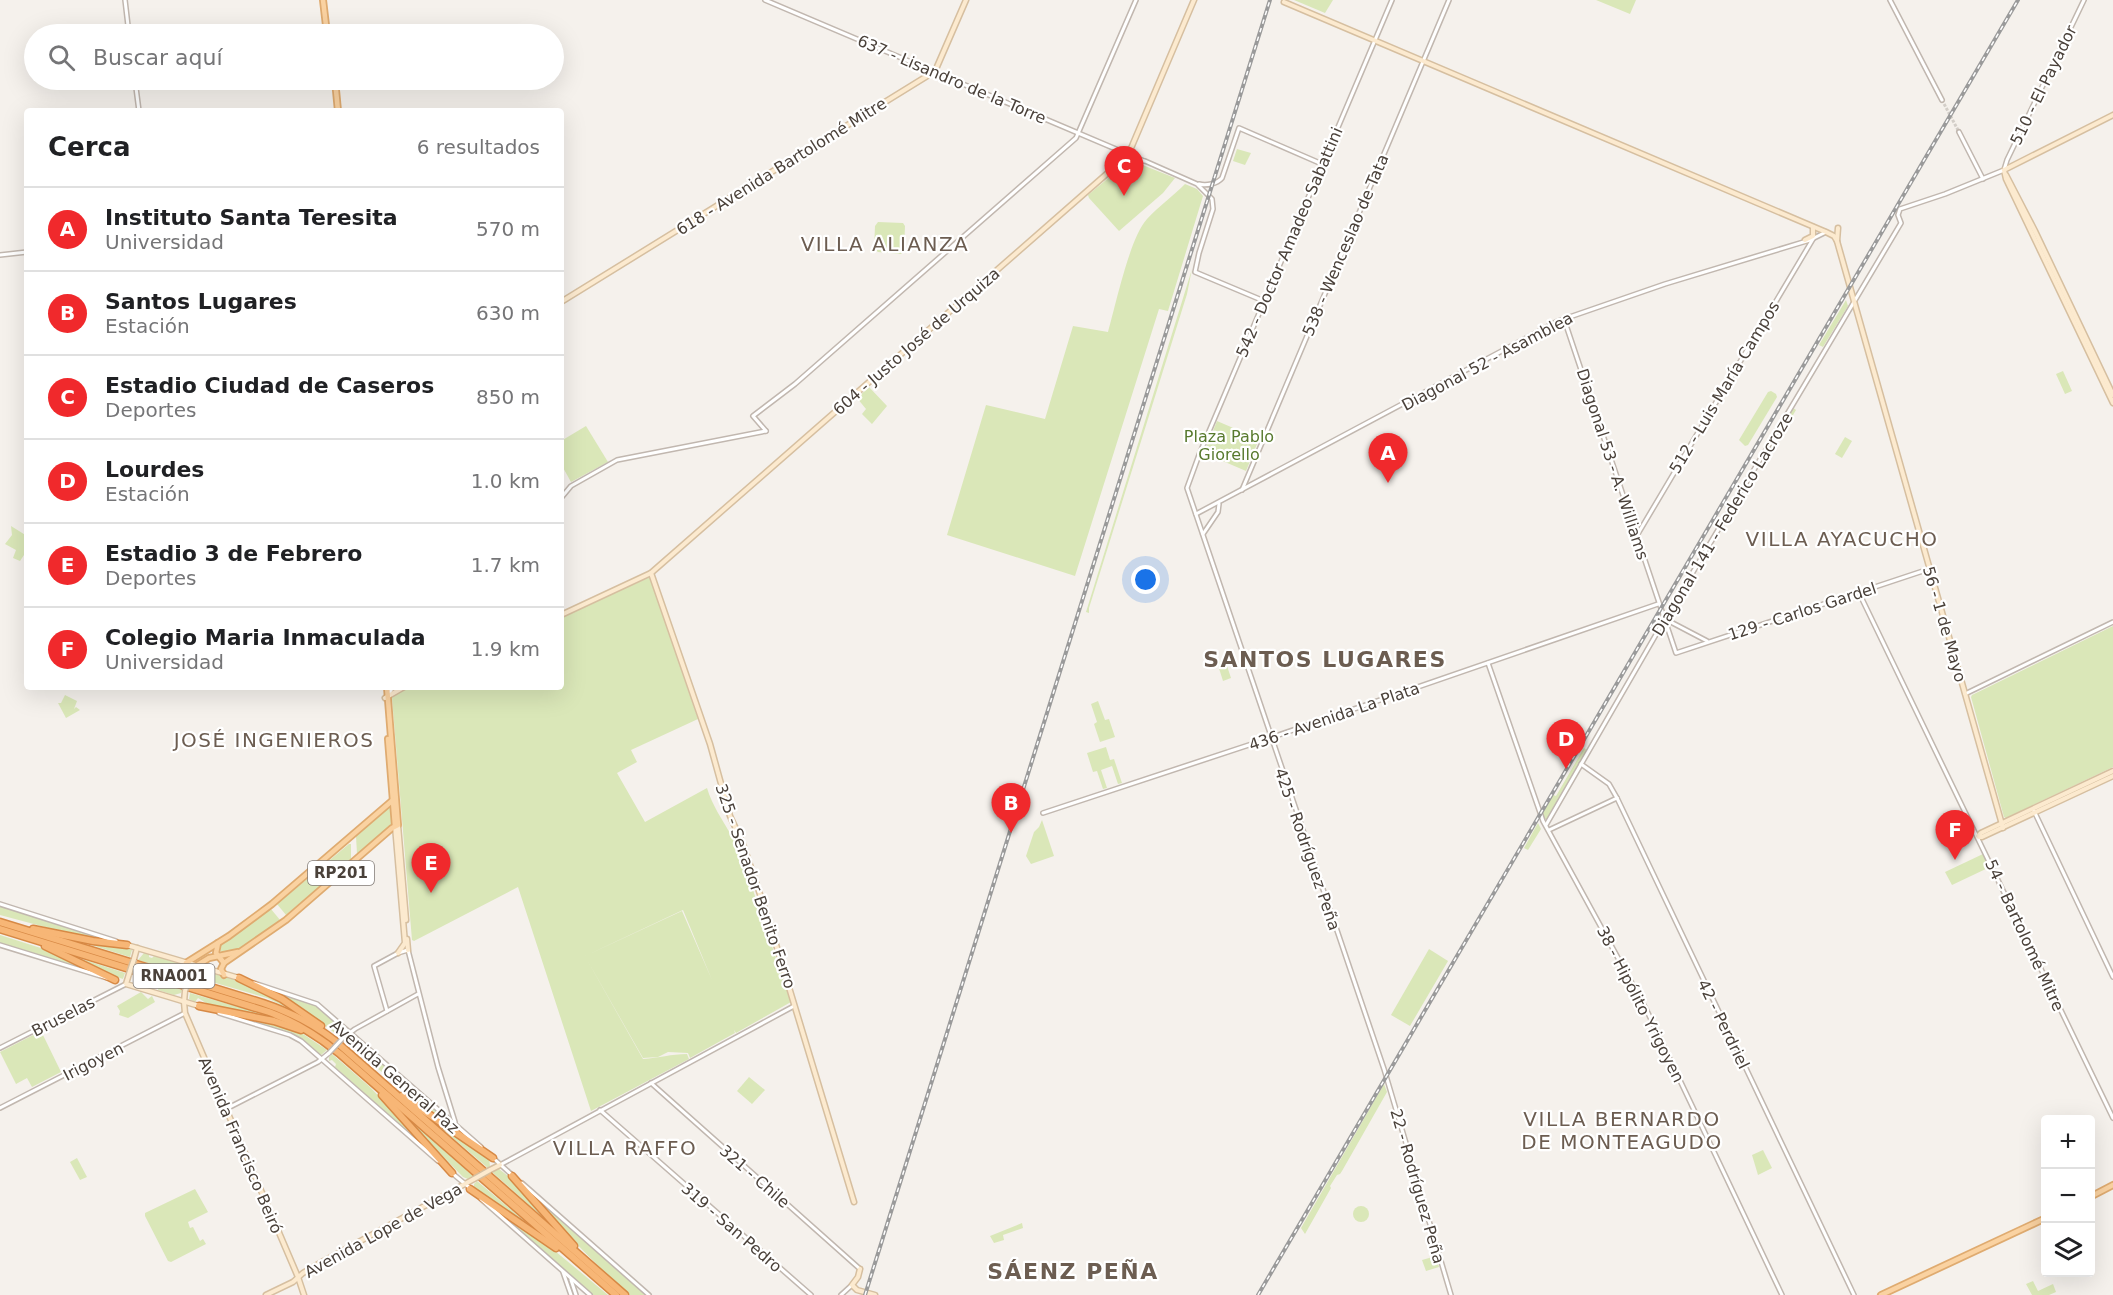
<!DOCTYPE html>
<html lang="es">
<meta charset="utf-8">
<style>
body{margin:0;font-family:"DejaVu Sans",sans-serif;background:#f2f2f2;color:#202124}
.controls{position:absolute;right:18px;bottom:18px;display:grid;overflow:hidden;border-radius:6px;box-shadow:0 6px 24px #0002}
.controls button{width:54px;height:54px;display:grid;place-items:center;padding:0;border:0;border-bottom:2px solid #e0e0e0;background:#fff;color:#202124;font:30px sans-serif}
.you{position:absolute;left:1146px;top:580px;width:21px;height:21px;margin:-15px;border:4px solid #fff;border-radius:50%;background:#1a73e8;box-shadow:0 0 0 9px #1a73e833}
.badge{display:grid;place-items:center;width:39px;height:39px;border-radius:50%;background:#f0292c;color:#fff;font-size:20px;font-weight:700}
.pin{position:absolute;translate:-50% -50px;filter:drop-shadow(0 2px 3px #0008)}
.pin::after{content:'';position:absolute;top:32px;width:21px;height:18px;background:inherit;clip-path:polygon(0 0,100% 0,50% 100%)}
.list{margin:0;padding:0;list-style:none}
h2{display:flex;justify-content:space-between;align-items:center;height:78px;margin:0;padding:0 24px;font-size:26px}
h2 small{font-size:20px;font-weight:400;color:#757577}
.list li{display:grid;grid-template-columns:39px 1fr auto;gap:18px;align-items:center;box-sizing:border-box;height:84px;padding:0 24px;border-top:2px solid #e0e0e0}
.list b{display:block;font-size:22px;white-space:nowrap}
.list p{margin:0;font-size:20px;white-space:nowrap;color:#757577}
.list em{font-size:20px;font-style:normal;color:#757577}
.icon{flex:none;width:33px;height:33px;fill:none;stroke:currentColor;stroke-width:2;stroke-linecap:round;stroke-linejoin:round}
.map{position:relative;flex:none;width:2113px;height:1295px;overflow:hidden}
.search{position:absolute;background:#fff;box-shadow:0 6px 24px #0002;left:24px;top:24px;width:540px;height:66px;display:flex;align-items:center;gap:15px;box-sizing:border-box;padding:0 21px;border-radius:33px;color:#757577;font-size:22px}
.panel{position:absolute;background:#fff;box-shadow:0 6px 24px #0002;left:24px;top:108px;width:540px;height:582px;border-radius:6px}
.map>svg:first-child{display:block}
.green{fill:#dae7b8;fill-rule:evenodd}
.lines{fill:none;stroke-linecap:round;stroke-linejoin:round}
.tertiary-tunnel{stroke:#d3cec8;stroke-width:3;stroke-dasharray:3 1.5;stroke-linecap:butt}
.tertiary-casing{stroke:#c1b7af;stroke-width:6}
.secondary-casing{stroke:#d6bfa0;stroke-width:7}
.primary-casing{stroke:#dfab70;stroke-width:8}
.motorway-casing{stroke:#d78945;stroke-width:9}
.tertiary{stroke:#fff;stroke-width:3}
.secondary{stroke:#fceacf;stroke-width:4}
.primary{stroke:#fad2a1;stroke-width:4.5}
.motorway{stroke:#f7b676;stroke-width:6}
.rail-casing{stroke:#9a9a9a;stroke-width:4}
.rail{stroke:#fff;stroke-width:1.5;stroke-dasharray:4.5;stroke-linecap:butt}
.tertiary-bridge-casing{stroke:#c1b7af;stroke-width:6;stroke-linecap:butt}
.secondary-bridge-casing{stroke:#d6bfa0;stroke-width:7;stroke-linecap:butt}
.tertiary-bridge{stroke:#fff;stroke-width:3}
.secondary-bridge{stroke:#fceacf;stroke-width:4}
.labels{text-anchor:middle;stroke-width:4.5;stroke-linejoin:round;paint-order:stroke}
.shield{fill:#fff;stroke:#807a75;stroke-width:1.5}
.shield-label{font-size:15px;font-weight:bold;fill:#4a413a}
.street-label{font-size:16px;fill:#4a413a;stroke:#fff}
.park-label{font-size:16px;fill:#587a2e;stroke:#fff}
.quarter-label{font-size:20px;letter-spacing:1.5px;fill:#6c5d51;stroke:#fff}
.district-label{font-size:22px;font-weight:bold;letter-spacing:1.5px;fill:#6c5d51;stroke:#fff}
</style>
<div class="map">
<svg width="2113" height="1295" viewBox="0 0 2113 1295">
<rect width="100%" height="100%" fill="#f5f1ec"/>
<g class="green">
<path d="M 1294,0 L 1333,0 L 1325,13 Z"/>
<path d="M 1596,0 L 1636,0 L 1630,14 Z"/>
<path d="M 1237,149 L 1251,153 L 1245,165 L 1233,161 Z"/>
<path d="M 1130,160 L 1175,178 L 1163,193 L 1119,231 L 1089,198 L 1088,195 Z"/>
<path d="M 1185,184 L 1197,189 L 1203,196 L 1168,311 L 1159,309 L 1075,576 L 947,535 L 986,405 L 1045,419 L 1073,326 L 1108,332 C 1116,304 1130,237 1147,219 C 1159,206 1173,196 1185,184 Z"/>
<path d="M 878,222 L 903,223 L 905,226 L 904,251 L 901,254 L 878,252 L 874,249 L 875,226 Z"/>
<path d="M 1192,269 L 1187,294 L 1089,608 L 1089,613 L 1086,612 Z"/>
<path d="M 1846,300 L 1848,306 L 1823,347 L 1819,345 Z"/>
<path d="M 2063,371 L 2072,391 L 2065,394 L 2056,374 Z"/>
<path d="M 869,387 L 887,406 L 872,424 L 862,414 L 866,409 L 857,398 Z"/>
<path d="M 1771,391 L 1776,394 L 1777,397 L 1748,445 L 1745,446 L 1739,440 L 1768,392 Z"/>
<path d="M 1792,407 L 1796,410 L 1769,455 L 1766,455 Z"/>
<path d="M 1217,421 L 1259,439 L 1246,471 L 1204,453 Z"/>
<path d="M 586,426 L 608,462 L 571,482 L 561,464 L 561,441 Z"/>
<path d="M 1845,437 L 1852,441 L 1842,458 L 1835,454 Z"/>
<path d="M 11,526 L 27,536 L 27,556 L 24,555 L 20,561 L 13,558 L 16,550 L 5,544 L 12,535 Z"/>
<path d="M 648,578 L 650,578 L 698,719 L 631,750 L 637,762 L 617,773 L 645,822 L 707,788 C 712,805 722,819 731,835 L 734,834 L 791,1002 L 736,1033 L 734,1030 L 735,1033 L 690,1058 L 688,1053 L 668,1052 L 658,1057 L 643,1058 L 586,958 L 643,1059 C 659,1058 671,1054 687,1054 L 689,1059 L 591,1111 L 518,887 L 414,941 L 412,940 L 392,698 L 394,694 L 409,687 L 561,687 L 561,617 ZM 683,910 L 712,980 L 682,911 L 585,956 Z"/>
<path d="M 2113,626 L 2113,767 L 2006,818 L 2004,817 L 1971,697 L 1972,695 Z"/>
<path d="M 1225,660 L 1231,678 L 1223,681 L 1217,662 Z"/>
<path d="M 65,695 L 77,701 L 74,709 L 76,707 L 80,710 L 66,718 L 58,703 L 61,703 Z"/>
<path d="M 1098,701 L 1105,720 L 1109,719 L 1115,737 L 1100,742 L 1094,724 L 1097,722 L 1091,704 Z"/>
<path d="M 1106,747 L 1110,760 L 1114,759 L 1122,783 L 1118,784 L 1112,766 L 1101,770 L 1107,788 L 1103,789 L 1097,771 L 1093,772 L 1087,753 Z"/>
<path d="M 1584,748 L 1587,750 L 1547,819 L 1545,819 L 1542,814 L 1553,795 L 1556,796 Z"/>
<path d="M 391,806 L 393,825 L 357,854 L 356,836 Z"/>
<path d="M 1042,820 L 1054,856 L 1031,864 L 1026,856 L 1034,832 L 1039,827 Z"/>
<path d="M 1538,823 L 1541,829 L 1528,850 L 1524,848 Z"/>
<path d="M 1948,824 L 1957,842 L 1948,846 L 1940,828 Z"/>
<path d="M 349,844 L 351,844 L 351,860 L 286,915 L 277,904 Z"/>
<path d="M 1983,854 L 1990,867 L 1952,885 L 1945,872 Z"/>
<path d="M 0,906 L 108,939 L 108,941 L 75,935 L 0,915 Z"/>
<path d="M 271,909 L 280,920 L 239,950 L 223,953 L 219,950 L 219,945 Z"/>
<path d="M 0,935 L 47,950 L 96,974 L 0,944 Z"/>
<path d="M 72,939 L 128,948 L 132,950 L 130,957 Z"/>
<path d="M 1429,949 L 1448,961 L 1410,1026 L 1391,1015 Z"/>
<path d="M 144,953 L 149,954 L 149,957 L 152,958 L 154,956 C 165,959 185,961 187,975 L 138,960 Z"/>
<path d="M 69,955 L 125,973 L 123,979 L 114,976 Z"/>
<path d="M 199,970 C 210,974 223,975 236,980 C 257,987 277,998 296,1012 L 267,998 L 195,977 Z"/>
<path d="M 133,975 L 182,990 L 181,993 L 174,995 L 158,990 L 159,986 L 152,984 L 150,988 L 142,985 L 143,982 L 139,981 L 137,983 L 133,979 Z"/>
<path d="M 259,986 L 313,1004 L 346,1030 L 340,1037 L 301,1007 Z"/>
<path d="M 141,992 L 148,999 L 152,996 L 155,1002 L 128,1018 L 119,1015 L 120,1011 L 117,1006 Z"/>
<path d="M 190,993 L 273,1017 L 206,1005 L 206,1003 L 198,998 L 195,1002 L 189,999 Z"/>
<path d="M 218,1011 L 297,1030 L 327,1050 L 321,1055 L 296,1036 Z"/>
<path d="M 39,1032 L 42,1033 L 61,1072 L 32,1087 L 27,1078 L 16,1084 L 0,1052 Z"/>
<path d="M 349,1037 L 353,1037 L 477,1143 L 440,1121 L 345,1041 Z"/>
<path d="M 332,1054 L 370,1087 L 433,1154 L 335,1067 L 336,1064 L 332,1060 L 329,1061 L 329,1057 Z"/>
<path d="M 749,1077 L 765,1090 L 752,1104 L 737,1091 Z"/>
<path d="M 1384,1084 L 1387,1092 L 1342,1171 L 1340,1174 L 1337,1175 L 1330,1186 L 1331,1188 L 1305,1234 L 1301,1228 Z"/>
<path d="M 427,1116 L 489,1158 L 490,1166 L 488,1168 Z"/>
<path d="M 407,1119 L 407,1118 L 473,1176 L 468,1179 L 463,1177 Z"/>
<path d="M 1763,1150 L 1772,1168 L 1758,1175 L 1752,1155 Z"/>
<path d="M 77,1158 L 87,1177 L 80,1180 L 70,1162 Z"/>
<path d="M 499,1169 L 517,1183 L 549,1223 L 492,1172 Z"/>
<path d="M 477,1181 L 533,1228 L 532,1229 L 474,1189 L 474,1184 Z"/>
<path d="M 195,1189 L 208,1212 L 188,1222 L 190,1228 L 193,1227 L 200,1241 L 203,1239 L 206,1244 L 171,1262 L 168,1261 L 145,1216 L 145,1213 Z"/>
<path d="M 538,1200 L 646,1295 L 630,1295 C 596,1266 567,1234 537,1201 Z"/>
<circle cx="1361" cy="1214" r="8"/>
<path d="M 491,1207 L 549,1246 L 608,1295 L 593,1295 Z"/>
<path d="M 1022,1223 L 1023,1228 L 1003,1235 L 1004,1240 L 994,1243 L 990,1236 Z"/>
<path d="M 1436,1256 L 1439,1267 L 1426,1271 L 1422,1260 Z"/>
<path d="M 2033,1281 L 2038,1291 L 2053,1284 L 2056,1292 L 2049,1295 L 2032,1295 L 2026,1284 Z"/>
</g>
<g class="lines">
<path class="tertiary-tunnel" d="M 1942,100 L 1959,132"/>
<defs>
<g id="tertiary">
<path d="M 125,0 L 129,34"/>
<path d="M 765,0 L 1144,161"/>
<path d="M 1392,0 L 1199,455 L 1187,488 L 1384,1069 L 1451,1295"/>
<path d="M 1890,0 L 1942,100"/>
<path d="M 135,80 L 139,111"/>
<path d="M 1959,132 L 1983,179"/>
<path d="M 1145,161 L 1197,184 L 1212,199 L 1213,209 L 1199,253 L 1195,272 L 1264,301"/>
<path d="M 1199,184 C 1206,186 1217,184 1222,178 L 1239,128 L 1322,164"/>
<path d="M 0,255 L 27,252"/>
<path d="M 1564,319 L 1676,653 L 1929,569"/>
<path d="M 766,431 L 753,416 L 795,384 L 1076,138 L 1136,0"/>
<path d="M 1242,490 L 1449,0"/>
<path d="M 561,498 L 571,486 L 617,460 L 766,431"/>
<path d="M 1196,514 L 1558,321 L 1665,284 L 1810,240 L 1826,232"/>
<path d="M 1203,534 L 1218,512 L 1219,504"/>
<path d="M 1636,537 L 1813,239"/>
<path d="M 1861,591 L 1862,599 L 2113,1118"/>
<path d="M 1665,619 L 1707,641"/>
<path d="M 1488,663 L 1543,821 L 1647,1011 L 1782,1295"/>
<path d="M 1965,694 L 2113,622"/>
<path d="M 388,695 L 393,687"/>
<path d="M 1581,764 L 1609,784 L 1617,798 L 1854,1295"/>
<path d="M 2034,811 L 2113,977"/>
<path d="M 1043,813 L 1270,738 L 1658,604"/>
<path d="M 1546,825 L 1665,619 L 1901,223 L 1898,215 L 1900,209 L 1945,194 L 2004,170 L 2007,160 L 2084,0"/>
<path d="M 1549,830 L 1617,798"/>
<path d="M 0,904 L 116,941"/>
<path d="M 0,945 L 107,978"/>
<path d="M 254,983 L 317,1004 L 481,1147"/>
<path d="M 387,1011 L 374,966 L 398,953 L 408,950 L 438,1067 L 455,1122"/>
<path d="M 219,1013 L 290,1035 L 301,1041 L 438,1161"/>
<path d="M 343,1038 L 355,1029 L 418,994"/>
<path d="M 0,1048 L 126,984"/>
<path d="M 651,1083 L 860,1269"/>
<path d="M 0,1108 L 185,1013"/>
<path d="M 226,1109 L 318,1062 L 329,1053"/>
<path d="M 600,1110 L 811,1295"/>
<path d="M 492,1157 L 512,1175"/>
<path d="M 500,1165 L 794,1006"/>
<path d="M 452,1173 L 470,1188"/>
<path d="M 522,1183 L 649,1295"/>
<path d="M 481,1199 L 590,1295"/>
<path d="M 563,1272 L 571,1295"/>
<path d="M 571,1280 L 576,1295"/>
<path d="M 841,1295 L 852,1285"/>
</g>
<g id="secondary">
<path d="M 1284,2 L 1826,232 L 1834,236 L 1837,241"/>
<path d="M 2113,115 L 2004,170 L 2006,179 L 2113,403"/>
<path d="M 1126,159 L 1130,157 L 1138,159"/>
<path d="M 2006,175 L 2035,231 L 2113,395"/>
<path d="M 1838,228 L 1837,241 L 2003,828"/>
<path d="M 1805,240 L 1813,236 L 1813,227"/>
<path d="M 561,302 L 932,73 L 936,69 L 966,0"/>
<path d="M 651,573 L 710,744 L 730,816 L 743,844 L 768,918 L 854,1202"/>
<path d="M 561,615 L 651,573 L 1118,164 L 1129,153 L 1194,0"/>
<path d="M 385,698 L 404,687"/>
<path d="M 398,825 L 406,920"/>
<path d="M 395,826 L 405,943 L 398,953"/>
<path d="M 1978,836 L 1981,833 L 2113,771"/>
<path d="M 1979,837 L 1982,837 L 2113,776"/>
<path d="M 407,939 L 408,950"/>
<path d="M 127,945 L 239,978"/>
<path d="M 134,959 L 137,948"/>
<path d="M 186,963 L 191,974"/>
<path d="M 129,974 L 126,984 L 199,1006"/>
<path d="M 185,991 L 184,1002 L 185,1013 L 298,1277 L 304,1295"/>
<path d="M 490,1170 L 500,1165"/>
<path d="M 860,1269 L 858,1277 L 852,1285 L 857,1290 L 875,1295"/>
<path d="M 266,1295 L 293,1282 L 303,1273 L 320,1263 L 474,1179"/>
</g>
<g id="primary">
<path d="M 323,0 L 327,34"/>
<path d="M 335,80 L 338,111"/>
<path d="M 388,739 L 395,826"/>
<path d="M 218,943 L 216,953 L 224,963"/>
<path d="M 186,963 L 229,936 L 272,904 L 393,800"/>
<path d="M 196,966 L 209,958 L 238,952"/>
<path d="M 224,975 L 221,969 L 224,963 L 286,920 L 392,828 L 398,825 L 387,687"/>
<path d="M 2090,1197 L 2113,1185"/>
<path d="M 1881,1295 L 2046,1218"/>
</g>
<g id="motorway">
<path d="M 0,922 L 263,1003 C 290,1012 312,1023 334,1040 L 625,1295"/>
<path d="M 0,929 L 269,1012 C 296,1022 318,1036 340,1054 L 616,1295"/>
<path d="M 33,929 L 93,941 L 127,945"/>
<path d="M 45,946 L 115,980"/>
<path d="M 239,978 L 282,999 L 321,1026"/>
<path d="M 199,1006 L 274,1021 L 301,1030"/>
<path d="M 382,1095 L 452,1173"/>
<path d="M 402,1096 L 493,1158"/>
<path d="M 512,1176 L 574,1246"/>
<path d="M 470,1189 L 556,1248"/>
</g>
</defs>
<use href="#tertiary" class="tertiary-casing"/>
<use href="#secondary" class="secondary-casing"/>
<use href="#primary" class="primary-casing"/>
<use href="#motorway" class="motorway-casing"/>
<use href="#tertiary" class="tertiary"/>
<use href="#secondary" class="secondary"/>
<use href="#primary" class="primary"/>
<use href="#motorway" class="motorway"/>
<defs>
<g id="rail">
<path d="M 865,1295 L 1270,0"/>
<path d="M 1258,1295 L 2018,0"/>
</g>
</defs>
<use href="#rail" class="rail-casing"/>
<use href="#rail" class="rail"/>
<defs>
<path id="tertiary-bridge" d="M 329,1053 L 343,1038"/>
<g id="secondary-bridge">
<path d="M 129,974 L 134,959"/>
<path d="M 185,991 L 190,975"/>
<path d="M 474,1179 L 490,1170"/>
</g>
</defs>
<use href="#tertiary-bridge" class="tertiary-bridge-casing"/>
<use href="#secondary-bridge" class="secondary-bridge-casing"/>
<use href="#tertiary-bridge" class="tertiary-bridge"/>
<use href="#secondary-bridge" class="secondary-bridge"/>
</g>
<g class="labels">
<g class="shield">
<rect x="308" y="861" width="66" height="24" rx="4.5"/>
<rect x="133.5" y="964" width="81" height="24" rx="4.5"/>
</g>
<g class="shield-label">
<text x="341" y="878">RP201</text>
<text x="174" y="981">RNA001</text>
</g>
<g class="street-label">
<text transform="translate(952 79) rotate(23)" y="6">637 - Lisandro de la Torre</text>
<text transform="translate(2043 85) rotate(-64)" y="6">510 - El Payador</text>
<text transform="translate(781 166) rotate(-32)" y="6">618 - Avenida Bartolomé Mitre</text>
<text transform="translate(1289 242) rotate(-67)" y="6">542 - Doctor Amadeo Sabattini</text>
<text transform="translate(1345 245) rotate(-67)" y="6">538 - Wenceslao de Tata</text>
<text transform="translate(916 341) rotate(-41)" y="6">604 - Justo José de Urquiza</text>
<text transform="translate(1487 361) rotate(-28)" y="6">Diagonal 52 - Asamblea</text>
<text transform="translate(1724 387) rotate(-59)" y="6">512 - Luis María Campos</text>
<text transform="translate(1613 464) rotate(72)" y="6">Diagonal 53 - A. Williams</text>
<text transform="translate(1722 524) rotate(-59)" y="6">Diagonal 141 - Federico Lacroze</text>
<text transform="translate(1802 611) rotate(-18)" y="6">129 - Carlos Gardel</text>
<text transform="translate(1945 624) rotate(74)" y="6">56 - 1 de Mayo</text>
<text transform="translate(1334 716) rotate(-19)" y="6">436 - Avenida La Plata</text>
<text transform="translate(1308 849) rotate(71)" y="6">425 - Rodríguez Peña</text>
<text transform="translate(756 886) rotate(71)" y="6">325 - Senador Benito Ferro</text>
<text transform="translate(2025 935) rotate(65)" y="6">54 - Bartolomé Mitre</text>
<text transform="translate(1641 1004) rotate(63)" y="6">38 - Hipólito Yrigoyen</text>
<text transform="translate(63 1016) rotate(-27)" y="6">Bruselas</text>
<text transform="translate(1724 1024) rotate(64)" y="6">42 - Perdriel</text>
<text transform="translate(93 1061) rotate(-27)" y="6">Irigoyen</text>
<text transform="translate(395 1076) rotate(41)" y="6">Avenida General Paz</text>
<text transform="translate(241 1145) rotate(67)" y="6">Avenida Francisco Beiró</text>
<text transform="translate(755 1176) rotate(41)" y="6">321 - Chile</text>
<text transform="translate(1418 1186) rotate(74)" y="6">22 - Rodríguez Peña</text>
<text transform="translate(732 1227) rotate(41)" y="6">319 - San Pedro</text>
<text transform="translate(383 1230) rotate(-29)" y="6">Avenida Lope de Vega</text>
</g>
<g class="park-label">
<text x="1229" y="442">Plaza Pablo<tspan x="1229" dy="18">Giorello</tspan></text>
</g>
<g class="quarter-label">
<text x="885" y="251">VILLA ALIANZA</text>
<text x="1842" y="546">VILLA AYACUCHO</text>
<text x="274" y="747">JOSÉ INGENIEROS</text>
<text x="1622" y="1126">VILLA BERNARDO<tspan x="1622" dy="23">DE MONTEAGUDO</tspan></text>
<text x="625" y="1155">VILLA RAFFO</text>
</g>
<g class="district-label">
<text x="1325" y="667">SANTOS LUGARES</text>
<text x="1073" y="1279">SÁENZ PEÑA</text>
</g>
</g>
</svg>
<div class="controls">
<button>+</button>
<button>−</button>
<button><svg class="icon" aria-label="layers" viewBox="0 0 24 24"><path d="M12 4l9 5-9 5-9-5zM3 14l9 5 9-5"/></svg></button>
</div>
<div class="you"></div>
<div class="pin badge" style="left:1388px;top:483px">A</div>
<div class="pin badge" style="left:1011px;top:833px">B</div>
<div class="pin badge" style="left:1124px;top:196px">C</div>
<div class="pin badge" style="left:1566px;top:769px">D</div>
<div class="pin badge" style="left:431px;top:893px">E</div>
<div class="pin badge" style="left:1955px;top:860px">F</div>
<div class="search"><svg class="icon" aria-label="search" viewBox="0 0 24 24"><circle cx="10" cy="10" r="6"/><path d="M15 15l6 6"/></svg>Buscar aquí</div>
<section class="panel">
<h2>Cerca<small>6 resultados</small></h2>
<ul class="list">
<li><span class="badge">A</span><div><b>Instituto Santa Teresita</b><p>Universidad</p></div><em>570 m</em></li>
<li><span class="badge">B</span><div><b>Santos Lugares</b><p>Estación</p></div><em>630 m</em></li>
<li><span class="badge">C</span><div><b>Estadio Ciudad de Caseros</b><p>Deportes</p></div><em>850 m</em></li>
<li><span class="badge">D</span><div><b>Lourdes</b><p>Estación</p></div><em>1.0 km</em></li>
<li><span class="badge">E</span><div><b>Estadio 3 de Febrero</b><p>Deportes</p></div><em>1.7 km</em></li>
<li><span class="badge">F</span><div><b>Colegio Maria Inmaculada</b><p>Universidad</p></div><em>1.9 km</em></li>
</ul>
</section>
</div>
